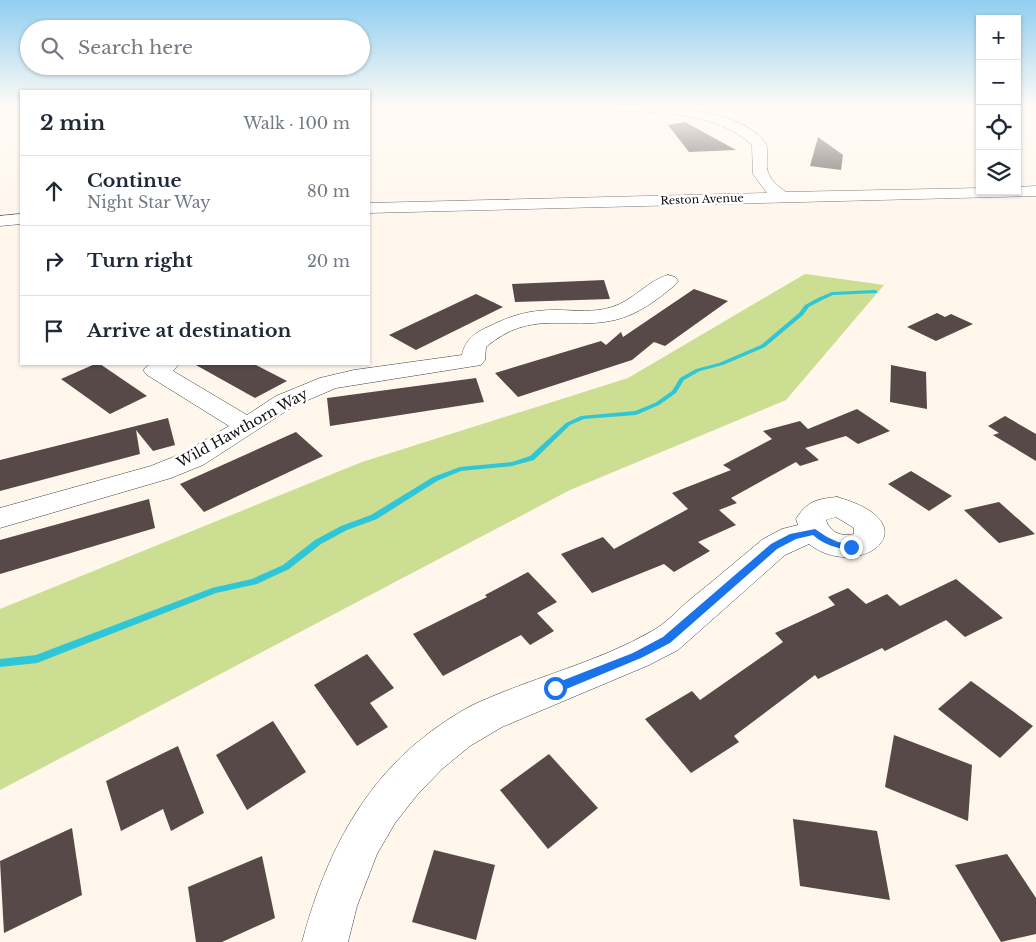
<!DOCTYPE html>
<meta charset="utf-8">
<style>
body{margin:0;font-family:"Libre Baskerville",serif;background:#f6f6f7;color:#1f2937}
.controls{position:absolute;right:15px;top:15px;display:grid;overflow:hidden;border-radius:0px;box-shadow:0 1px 4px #0004}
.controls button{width:45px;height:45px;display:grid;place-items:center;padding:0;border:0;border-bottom:1px solid #e0e1e3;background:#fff;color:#1f2937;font:25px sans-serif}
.stop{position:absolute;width:15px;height:15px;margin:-11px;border:4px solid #1a73e8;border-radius:50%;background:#fff}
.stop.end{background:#1a73e8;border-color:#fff;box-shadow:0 1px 5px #0008}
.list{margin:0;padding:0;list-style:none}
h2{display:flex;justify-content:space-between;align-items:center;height:65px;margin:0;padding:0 20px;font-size:21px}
h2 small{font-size:16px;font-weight:400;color:#747a83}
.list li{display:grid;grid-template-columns:32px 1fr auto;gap:15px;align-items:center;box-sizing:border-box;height:70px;padding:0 20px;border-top:1px solid #e0e1e3}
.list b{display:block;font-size:19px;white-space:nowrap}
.list p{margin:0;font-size:16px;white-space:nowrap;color:#747a83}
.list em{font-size:16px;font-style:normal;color:#747a83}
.icon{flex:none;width:28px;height:28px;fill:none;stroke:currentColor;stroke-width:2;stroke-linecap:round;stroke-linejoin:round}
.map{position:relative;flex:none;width:1036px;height:942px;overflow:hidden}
.search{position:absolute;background:#fff;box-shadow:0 1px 4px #0004;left:20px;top:20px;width:350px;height:55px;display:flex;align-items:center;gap:12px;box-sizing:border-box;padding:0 18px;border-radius:28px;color:#747a83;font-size:19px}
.panel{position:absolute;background:#fff;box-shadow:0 1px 4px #0004;left:20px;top:90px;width:350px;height:275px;border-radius:0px}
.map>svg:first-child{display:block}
.forest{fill:#cbde91}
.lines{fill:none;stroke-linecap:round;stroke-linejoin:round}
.stream{fill:#2fc6d7;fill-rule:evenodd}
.building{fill:#564948}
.minor-casing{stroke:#404040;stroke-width:1}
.minor{fill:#fff;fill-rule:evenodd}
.route{fill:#1a73e8}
.labels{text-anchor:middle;stroke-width:5;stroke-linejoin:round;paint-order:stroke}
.far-street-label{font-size:11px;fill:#0d0d0d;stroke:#fff}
.street-label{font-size:14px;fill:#0d0d0d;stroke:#fff}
</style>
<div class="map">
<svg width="1036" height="942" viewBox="0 0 1036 942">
<rect width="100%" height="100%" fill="#fff6ec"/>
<path class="forest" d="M 805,274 L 884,285 L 786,400 L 570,490 L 0,790 L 0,609 L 362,462 L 628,378 Z"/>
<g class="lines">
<path class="stream" d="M 875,290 L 877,291 L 877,293 L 833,295 L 822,300 L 809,307 L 803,315 L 765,347 L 723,365 L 700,371 L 684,380 L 676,393 L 659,405 L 636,415 L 584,419 L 570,425 L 534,460 L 512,466 L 461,471 L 437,481 L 377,519 L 347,530 L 321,544 L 289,569 L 257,584 L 216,593 L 37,663 L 0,667 L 0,659 L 36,655 L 212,588 L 252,579 L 283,565 L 315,540 L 341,526 L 371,515 L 433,477 L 460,467 L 512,462 L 530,456 L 566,423 L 581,416 L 635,411 L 655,403 L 672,391 L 680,378 L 696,369 L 719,363 L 761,345 L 799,313 L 805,305 L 818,298 L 832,292 Z"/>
</g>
<g class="building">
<path d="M 685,122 L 736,150 L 689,152 L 668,125 Z"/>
<path d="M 818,137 L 843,155 L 841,170 L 810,166 Z"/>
<path d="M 604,280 L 610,299 L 515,302 L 512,284 Z"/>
<path d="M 694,289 L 728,301 L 665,346 L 654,342 L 632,360 L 518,397 L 495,373 L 601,341 L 606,345 L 621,332 L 623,337 Z"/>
<path d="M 476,294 L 503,307 L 416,350 L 389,335 Z"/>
<path d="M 937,313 L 945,317 L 951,314 L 973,324 L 936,341 L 907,327 Z"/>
<path d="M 95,364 L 100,364 L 147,396 L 110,414 L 61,379 Z"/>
<path d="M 194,364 L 254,364 L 287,381 L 255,398 Z"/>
<path d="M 891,365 L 926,372 L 927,409 L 890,402 Z"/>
<path d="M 476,378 L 484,402 L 330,426 L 327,398 Z"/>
<path d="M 857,409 L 890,431 L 858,444 L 846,436 L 805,448 L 819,460 L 800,466 L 796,462 L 731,498 L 737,503 L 719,510 L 736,525 L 698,542 L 710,551 L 674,572 L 664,564 L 592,593 L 561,554 L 603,537 L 614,549 L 688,509 L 672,493 L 731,470 L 723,465 L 772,439 L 763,431 L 800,421 L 808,429 Z"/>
<path d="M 1005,416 L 1036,434 L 1036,461 L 993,435 L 999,433 L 988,426 Z"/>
<path d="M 168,418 L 175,445 L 153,451 L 136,430 L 140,454 L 0,491 L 0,460 Z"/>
<path d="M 296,432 L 323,456 L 204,512 L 180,484 Z"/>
<path d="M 911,471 L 952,496 L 929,511 L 888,484 Z"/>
<path d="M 149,499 L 155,528 L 0,574 L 0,540 Z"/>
<path d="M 999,502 L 1035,534 L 999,543 L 964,510 Z"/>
<path d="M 528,572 L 557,602 L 537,613 L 554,631 L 530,645 L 521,635 L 443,676 L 413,634 L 487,597 L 485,595 Z"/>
<path d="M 956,579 L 1003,618 L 965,637 L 946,620 L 885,651 L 882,648 L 818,679 L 815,675 L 734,736 L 739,742 L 691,773 L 645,719 L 692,691 L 700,700 L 783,642 L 775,633 L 835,605 L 828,597 L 848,588 L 866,604 L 887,594 L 900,606 Z"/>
<path d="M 367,654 L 394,688 L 370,703 L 388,727 L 357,746 L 314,685 Z"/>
<path d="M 971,681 L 1033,726 L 1000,758 L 938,709 Z"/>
<path d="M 273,721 L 306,772 L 247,810 L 216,755 Z"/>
<path d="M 894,735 L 972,765 L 968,821 L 885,787 Z"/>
<path d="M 178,746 L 204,813 L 171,831 L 163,809 L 121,831 L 106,781 Z"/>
<path d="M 549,754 L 598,808 L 548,849 L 500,790 Z"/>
<path d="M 793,819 L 877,831 L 890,900 L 800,886 Z"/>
<path d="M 72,828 L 82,895 L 4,933 L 0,861 Z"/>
<path d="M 434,850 L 495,865 L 476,940 L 412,922 Z"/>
<path d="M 1007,854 L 1036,898 L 1036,934 L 1001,942 L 955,865 Z"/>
<path d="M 262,856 L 275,918 L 222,942 L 196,942 L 188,887 Z"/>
</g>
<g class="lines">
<defs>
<g id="minor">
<path d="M 600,106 C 639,101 737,107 763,140 C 772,150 764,161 768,172 C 771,181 779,187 786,192 L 980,188 L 980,191 L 1017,191 L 1017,187 L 1036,186 L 1036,196 L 369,213 L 369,203 L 767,193 L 753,174 L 752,145 C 715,110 654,113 606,110 Z"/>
<path d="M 21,214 L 21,224 L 0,226 L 0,216 Z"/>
<path d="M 668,275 L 675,277 L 678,281 L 675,285 C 657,300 639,314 615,320 C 566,331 532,308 486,347 L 485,360 L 481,365 L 336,388 L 294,406 L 203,465 L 171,478 L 0,528 L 0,508 L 151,466 L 183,453 L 229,426 L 147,375 L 143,370 L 150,364 L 179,364 L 173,371 L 247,415 L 276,396 L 320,378 L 354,370 L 462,355 C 465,339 476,332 490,326 C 512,315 530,310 555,310 C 574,310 595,313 612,307 C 633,301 648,280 668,275 Z"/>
<path d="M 837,497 C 936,525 858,583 809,544 L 785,555 L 678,650 L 649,665 L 502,727 L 470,746 L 442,769 L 417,795 L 395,823 L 377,854 L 357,906 L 348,942 L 302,942 C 324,860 360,785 429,733 C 444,722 460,711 477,703 C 534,677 599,662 652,631 C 665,624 676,612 687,602 C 713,581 738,560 763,539 L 782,529 L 798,525 L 796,519 C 807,501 817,499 837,497 ZM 836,517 L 854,528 L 854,534 C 842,537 830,533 826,520 Z"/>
</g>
</defs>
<use href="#minor" class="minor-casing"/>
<use href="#minor" class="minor"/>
</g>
<linearGradient id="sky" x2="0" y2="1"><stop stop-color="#90cef0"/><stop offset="0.45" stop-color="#fffbf6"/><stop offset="1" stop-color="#fffbf6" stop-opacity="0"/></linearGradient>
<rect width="1036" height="237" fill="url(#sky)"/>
<path class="route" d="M 815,529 L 827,537 L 838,542 L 854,545 L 855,547 L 851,550 C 836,548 824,545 813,535 L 796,539 L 777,549 L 670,643 L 641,658 L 559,692 L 551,692 L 550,688 L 551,685 L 633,653 L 663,637 L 771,544 L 790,534 Z"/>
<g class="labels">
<g class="far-street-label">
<text transform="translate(702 199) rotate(-2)" y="4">Reston Avenue</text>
</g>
<g class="street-label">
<text transform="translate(242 428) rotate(-29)" y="5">Wild Hawthorn Way</text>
</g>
</g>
</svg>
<div class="controls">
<button>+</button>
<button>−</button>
<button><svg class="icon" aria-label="locate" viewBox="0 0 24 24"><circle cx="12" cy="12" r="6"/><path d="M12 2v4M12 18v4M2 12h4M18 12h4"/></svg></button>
<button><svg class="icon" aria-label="layers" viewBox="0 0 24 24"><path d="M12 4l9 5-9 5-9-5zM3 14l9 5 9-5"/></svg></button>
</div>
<div class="stop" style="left:555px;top:688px"></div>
<div class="stop end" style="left:851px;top:547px"></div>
<div class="search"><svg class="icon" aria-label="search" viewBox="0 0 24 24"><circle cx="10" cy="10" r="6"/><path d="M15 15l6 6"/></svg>Search here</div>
<section class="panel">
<h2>2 min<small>Walk · 100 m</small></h2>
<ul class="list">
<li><svg class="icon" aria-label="ahead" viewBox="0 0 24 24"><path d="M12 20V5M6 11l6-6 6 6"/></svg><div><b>Continue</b><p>Night Star Way</p></div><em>80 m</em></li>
<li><svg class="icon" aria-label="right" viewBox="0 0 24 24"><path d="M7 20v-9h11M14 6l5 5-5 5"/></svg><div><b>Turn right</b></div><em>20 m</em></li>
<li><svg class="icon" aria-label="arrive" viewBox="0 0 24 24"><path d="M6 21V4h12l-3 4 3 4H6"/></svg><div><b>Arrive at destination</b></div></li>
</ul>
</section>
</div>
